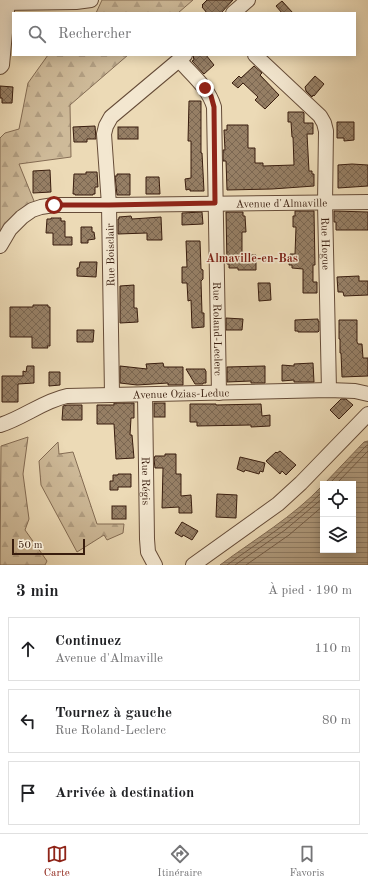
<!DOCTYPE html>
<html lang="fr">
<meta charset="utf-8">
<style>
body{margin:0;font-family:"Old Standard TT",serif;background:#f2f2f2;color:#202124}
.controls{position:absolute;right:12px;bottom:12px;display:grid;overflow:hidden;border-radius:0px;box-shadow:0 2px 10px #0003}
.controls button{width:36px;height:36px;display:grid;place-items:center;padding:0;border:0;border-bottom:1px solid #e0e0e0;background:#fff;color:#202124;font:20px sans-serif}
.scale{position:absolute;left:12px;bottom:10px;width:73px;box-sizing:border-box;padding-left:4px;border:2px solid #391d0e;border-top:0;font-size:11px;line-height:14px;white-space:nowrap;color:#391d0e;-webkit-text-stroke:3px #f3e7d0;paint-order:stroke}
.stop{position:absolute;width:12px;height:12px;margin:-9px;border:3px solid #8f2418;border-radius:50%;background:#fff}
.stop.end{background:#8f2418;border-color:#fff;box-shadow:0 1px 4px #0008}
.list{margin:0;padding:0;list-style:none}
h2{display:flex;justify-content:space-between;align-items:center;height:52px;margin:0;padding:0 16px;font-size:17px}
h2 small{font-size:13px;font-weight:400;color:#757577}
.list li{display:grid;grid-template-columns:26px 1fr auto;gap:12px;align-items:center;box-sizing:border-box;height:64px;margin:0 8px 8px;padding:0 8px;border:1px solid #e0e0e0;border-radius:0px}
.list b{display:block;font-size:15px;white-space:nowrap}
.list p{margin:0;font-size:13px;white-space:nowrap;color:#757577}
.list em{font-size:13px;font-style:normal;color:#757577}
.icon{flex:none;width:22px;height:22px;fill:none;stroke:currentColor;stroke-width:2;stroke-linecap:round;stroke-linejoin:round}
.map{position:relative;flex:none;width:368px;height:565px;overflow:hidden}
.search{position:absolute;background:#fff;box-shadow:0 2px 10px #0003;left:12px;right:12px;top:12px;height:44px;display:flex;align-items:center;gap:10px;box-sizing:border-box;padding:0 14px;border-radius:0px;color:#757577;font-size:15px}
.sheet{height:268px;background:#fff}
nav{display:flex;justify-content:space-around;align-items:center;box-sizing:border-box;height:56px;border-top:1px solid #e0e0e0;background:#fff;font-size:11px;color:#757577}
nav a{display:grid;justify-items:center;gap:2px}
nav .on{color:#8f2418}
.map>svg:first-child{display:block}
.forest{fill:url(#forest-firs);stroke:#846c54}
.water{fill:url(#water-rules);stroke:#806851}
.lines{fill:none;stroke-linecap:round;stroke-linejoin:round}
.shore{stroke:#745c46;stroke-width:1}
.building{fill:url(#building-cross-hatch);stroke:#391d0e}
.minor-casing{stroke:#664c38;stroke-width:16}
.minor{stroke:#f3e7d0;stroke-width:14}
.route{stroke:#8f2418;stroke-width:5}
.labels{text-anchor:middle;stroke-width:3;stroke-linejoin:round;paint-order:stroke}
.street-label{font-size:11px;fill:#391d0e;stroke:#f3e7d0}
.neighbourhood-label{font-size:12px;font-weight:bold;fill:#7a1f14;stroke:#f3e7d0}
</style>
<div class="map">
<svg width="368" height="565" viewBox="0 0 368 565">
<defs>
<pattern id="forest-firs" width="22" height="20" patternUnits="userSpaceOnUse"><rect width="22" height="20" fill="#ceba99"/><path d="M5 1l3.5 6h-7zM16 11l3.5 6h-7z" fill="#b29f83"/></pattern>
<pattern id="water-rules" width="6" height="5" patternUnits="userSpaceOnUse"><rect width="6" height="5" fill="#af9a7d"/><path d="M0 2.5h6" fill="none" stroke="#8f7d65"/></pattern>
<pattern id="building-cross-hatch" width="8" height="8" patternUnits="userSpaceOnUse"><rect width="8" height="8" fill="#967f65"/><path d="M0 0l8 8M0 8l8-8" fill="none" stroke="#7b6752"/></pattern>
</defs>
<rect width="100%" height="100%" fill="#ecdab6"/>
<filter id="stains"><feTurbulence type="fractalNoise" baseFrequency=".005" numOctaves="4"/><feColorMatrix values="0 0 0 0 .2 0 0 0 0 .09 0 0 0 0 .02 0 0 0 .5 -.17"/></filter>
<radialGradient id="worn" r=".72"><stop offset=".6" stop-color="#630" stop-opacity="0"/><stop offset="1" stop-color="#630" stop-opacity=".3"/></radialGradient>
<g class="forest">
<path d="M 102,0 L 193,0 L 178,13 L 96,13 Z"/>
<path d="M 48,55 L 128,55 L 70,105 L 71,157 L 19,164 L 36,206 L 0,240 L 0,138 L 5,133 L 19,129 L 28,83 Z"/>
<path d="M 28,437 L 23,474 L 29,519 L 25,530 L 47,561 L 45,565 L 0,565 L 1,446 Z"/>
<path d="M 58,442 L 59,454 L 73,452 L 97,524 L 124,524 L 123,533 L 107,540 L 104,535 L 77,552 L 41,485 L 39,461 Z"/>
</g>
<path class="water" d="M 368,441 L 368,565 L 220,565 C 255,539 293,517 323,485 L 323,550 L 353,550 L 353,484 L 324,484 L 364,442 Z"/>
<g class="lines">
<g class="shore">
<path d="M 329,484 L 366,446 L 368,445"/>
<path d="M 336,484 L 368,451"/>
<path d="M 227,565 C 260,541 295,520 323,491"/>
<path d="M 235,565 L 285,530 L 323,498"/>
<path d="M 246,565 L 289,535 L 323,506"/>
</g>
</g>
<g class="building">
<path d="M 207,0 L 233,0 L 221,13 L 207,13 L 202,7 L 203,6 L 202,5 Z"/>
<path d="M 282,1 L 293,13 L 282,13 L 276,6 Z"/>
<path d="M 193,55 L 206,55 L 214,65 L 204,74 L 192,61 L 194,60 Z"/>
<path d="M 254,66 L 262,73 L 260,75 L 279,95 L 265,109 L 255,100 L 258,97 L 243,83 L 238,88 L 232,83 L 239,76 L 241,78 Z"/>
<path d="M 315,76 L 324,84 L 314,96 L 313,95 L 312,97 L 306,91 L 305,87 Z"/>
<path d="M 0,86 L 13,87 L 12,103 L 2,103 L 2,98 L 0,98 Z"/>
<path d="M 189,101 L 201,101 L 201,153 L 202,153 L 204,191 L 190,191 L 190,189 L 186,190 L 185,179 L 191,178 L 191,141 L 188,141 Z"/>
<path d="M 288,112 L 303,112 L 304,113 L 304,123 L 313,123 L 313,134 L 307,134 L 309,171 L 312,171 L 312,174 L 314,174 L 314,186 L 272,189 L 227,190 L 226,161 L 223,161 L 223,150 L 225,150 L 224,130 L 227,130 L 227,125 L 248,125 L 248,148 L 255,148 L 255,163 L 263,163 L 263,166 L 294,165 L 293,137 L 292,137 L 291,122 L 288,122 Z"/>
<path d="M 337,122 L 354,122 L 354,140 L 344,141 L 344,138 L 337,138 Z"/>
<path d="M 95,126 L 96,139 L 87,139 L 87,142 L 74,142 L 73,127 Z"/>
<rect x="118" y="127" width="20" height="12"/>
<path d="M 352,164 L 368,165 L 368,186 L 338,188 L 338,165 Z"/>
<path d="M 50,170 L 51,192 L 33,193 L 33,171 Z"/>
<path d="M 86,172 L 97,172 L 98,187 L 95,187 L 95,194 L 93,194 L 93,195 L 75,195 L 75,194 L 73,194 L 74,174 L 86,174 Z"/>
<path d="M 117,174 L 130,174 L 130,195 L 117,195 L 115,176 L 117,176 Z"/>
<path d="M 146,177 L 159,177 L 160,194 L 146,194 Z"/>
<path d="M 295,211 L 314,211 L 315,265 L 313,265 L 313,282 L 317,282 L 317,293 L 303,293 L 303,269 L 292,268 L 292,265 L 289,265 L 290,254 L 295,254 L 296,227 L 293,227 L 293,216 L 295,216 Z"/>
<path d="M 334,211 L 368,212 L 368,230 L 336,230 L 336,222 L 334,222 Z"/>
<path d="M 202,212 L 203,224 L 182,225 L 182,213 Z"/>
<path d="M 226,212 L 243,212 L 243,216 L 245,216 L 246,232 L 242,232 L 242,255 L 256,255 L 256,270 L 238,270 L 238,268 L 229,268 L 229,264 L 227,264 Z"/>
<path d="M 131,216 L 132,219 L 161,217 L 162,240 L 147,240 L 147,233 L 118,234 L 118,219 L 119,219 L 119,217 Z"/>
<path d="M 51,218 L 61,218 L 61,221 L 65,221 L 65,237 L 72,237 L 72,245 L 53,245 L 53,233 L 46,233 L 47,219 L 51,219 Z"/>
<path d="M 81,227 L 92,227 L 92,232 L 94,232 L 95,239 L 88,240 L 88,243 L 81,243 Z"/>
<path d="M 186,241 L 200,241 L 201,269 L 203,270 L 203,279 L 201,281 L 202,313 L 204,313 L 204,327 L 192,328 L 191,300 L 188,301 L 187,283 L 182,283 L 182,267 L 187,267 Z"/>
<path d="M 80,262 L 97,262 L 96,277 L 77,276 L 77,268 L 79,268 Z"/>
<path d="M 359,276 L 359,281 L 368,281 L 368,295 L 344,296 L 343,292 L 338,292 L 337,277 Z"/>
<path d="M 258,283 L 270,283 L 271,300 L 259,301 Z"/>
<path d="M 134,285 L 134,308 L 137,308 L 138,322 L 120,323 L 120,286 Z"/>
<path d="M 33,305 L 48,305 L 48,307 L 50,307 L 50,346 L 47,346 L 48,348 L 32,348 L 32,337 L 10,337 L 10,307 L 33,307 Z"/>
<path d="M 226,318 L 243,319 L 242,330 L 226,330 Z"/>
<path d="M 318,319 L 318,321 L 319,321 L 319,331 L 318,332 L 298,332 L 298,331 L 295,331 L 295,320 Z"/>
<path d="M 339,320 L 357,320 L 357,342 L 358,344 L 362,344 L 363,358 L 368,358 L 368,376 L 342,377 L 341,353 L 340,353 L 340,339 L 339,339 Z"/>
<path d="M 77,330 L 94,330 L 93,342 L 77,342 Z"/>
<path d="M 163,363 L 164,367 L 183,367 L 183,385 L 168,385 L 168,383 L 137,385 L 120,383 L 120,366 L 147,369 L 146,364 Z"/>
<path d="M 313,363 L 314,382 L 294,382 L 294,380 L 282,381 L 282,365 L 294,366 L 294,364 Z"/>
<path d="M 27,366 L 34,366 L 34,383 L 18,384 L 18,402 L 2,402 L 2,376 L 23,376 L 23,371 L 26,372 Z"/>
<path d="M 265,366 L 265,383 L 251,383 L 251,381 L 227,382 L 227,367 Z"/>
<path d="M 186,369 L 205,369 L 205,370 L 206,371 L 206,383 L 203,383 L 203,384 L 195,384 Z"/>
<path d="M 49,372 L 60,372 L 60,385 L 49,386 Z"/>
<path d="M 341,399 L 346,399 L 353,405 L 339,419 L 330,410 Z"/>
<path d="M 114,403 L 134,403 L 134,418 L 131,418 L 130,435 L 132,435 L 134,458 L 116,459 L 114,424 L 97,424 L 97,405 L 114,405 Z"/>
<rect x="154" y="403" width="11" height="14"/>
<path d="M 190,404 L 216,404 L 216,405 L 261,404 L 262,416 L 270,415 L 270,426 L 251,427 L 251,425 L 197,426 L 197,422 L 190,422 Z"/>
<path d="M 67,405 L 82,405 L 82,420 L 62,420 L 63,406 Z"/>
<path d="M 280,451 L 296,465 L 286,475 L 282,471 L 280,474 L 266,461 L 276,452 L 277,453 Z"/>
<path d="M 165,454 L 176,454 L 176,474 L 181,474 L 181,496 L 191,495 L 192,513 L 179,513 L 179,507 L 162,508 L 163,468 L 155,468 L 154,459 L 155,456 L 165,456 Z"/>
<path d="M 240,457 L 265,463 L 263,472 L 260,471 L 259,474 L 245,470 L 244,472 L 237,469 Z"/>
<path d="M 118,474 L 131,474 L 131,487 L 118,487 L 118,490 L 110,490 L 110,481 L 113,481 L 113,475 L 118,475 Z"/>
<path d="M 217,494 L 237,495 L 236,518 L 216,517 Z"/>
<rect x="112" y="506" width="14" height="13"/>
<path d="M 182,522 L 198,531 L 192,540 L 183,535 L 182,537 L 175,533 Z"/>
</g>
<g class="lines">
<defs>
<g id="minor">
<path d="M 0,3 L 76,2 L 91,0"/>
<path d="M 233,13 L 248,0"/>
<path id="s1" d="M 255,55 L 320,116 L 324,123 L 326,131 L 325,203 L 329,390"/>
<path id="s2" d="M 179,60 C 192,75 208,87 214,107 L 219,393"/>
<path d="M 0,67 L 2,65 L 8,0"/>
<path id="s3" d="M 0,246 L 10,229 L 22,217 L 32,210 L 41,207 L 54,205 L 109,205 L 368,202"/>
<path d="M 112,394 L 109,205 L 104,134 L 106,126 L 111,117 L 185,55"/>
<path id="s4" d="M 145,395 L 147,539 L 148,552 L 155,565"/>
<path id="s5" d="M 0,425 C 23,418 43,401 67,396 L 329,390 L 355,391 L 368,394"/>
<path d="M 193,565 L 278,504 L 301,483 L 368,414"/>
</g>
</defs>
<use href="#minor" class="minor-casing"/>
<use href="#minor" class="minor"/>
</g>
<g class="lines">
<path class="route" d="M 54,205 L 109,205 L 215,203 L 214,107 L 211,96 L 205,88"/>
</g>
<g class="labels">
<g class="street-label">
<text dy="4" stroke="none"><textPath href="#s3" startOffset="299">Avenue d'Almaville</textPath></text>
<text dy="4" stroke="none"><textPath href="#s1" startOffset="218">Rue Hogue</textPath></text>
<text transform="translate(110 255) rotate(-91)" y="4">Rue Boisclair</text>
<text dy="4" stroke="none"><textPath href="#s2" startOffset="281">Rue Roland-Leclerc</textPath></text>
<text dy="4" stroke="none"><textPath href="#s5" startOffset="187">Avenue Ozias-Leduc</textPath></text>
<text dy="4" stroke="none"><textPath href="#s4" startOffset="86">Rue Régis</textPath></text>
</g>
<g class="neighbourhood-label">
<text x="252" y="262">Almaville-en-Bas</text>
</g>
</g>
<rect width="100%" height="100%" filter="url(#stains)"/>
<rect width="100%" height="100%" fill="url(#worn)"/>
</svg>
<div class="controls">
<button><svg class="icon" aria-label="locate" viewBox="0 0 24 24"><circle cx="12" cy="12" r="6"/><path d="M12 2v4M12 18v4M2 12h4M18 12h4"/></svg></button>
<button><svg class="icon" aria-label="layers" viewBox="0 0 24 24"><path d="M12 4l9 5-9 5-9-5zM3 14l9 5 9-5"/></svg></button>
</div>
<div class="scale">50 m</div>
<div class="stop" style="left:54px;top:205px"></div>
<div class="stop end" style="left:205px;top:88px"></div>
<div class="search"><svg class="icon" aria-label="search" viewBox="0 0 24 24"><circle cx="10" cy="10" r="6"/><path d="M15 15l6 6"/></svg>Rechercher</div>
</div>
<section class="sheet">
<h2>3 min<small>À pied · 190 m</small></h2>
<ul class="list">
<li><svg class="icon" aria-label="ahead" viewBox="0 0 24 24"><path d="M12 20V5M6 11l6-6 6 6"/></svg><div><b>Continuez</b><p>Avenue d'Almaville</p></div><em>110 m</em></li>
<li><svg class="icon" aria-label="left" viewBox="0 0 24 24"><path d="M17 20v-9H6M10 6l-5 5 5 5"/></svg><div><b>Tournez à gauche</b><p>Rue Roland-Leclerc</p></div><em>80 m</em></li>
<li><svg class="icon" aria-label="arrive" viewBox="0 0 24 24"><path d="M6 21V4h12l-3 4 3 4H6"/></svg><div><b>Arrivée à destination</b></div></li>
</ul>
</section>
<nav>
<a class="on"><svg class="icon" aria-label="map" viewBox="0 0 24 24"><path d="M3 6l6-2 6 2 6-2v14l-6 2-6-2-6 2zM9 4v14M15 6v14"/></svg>Carte</a>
<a><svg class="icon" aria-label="directions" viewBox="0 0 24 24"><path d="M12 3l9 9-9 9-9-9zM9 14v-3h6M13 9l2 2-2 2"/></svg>Itinéraire</a>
<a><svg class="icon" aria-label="saved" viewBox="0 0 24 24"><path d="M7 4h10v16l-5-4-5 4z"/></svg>Favoris</a>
</nav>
